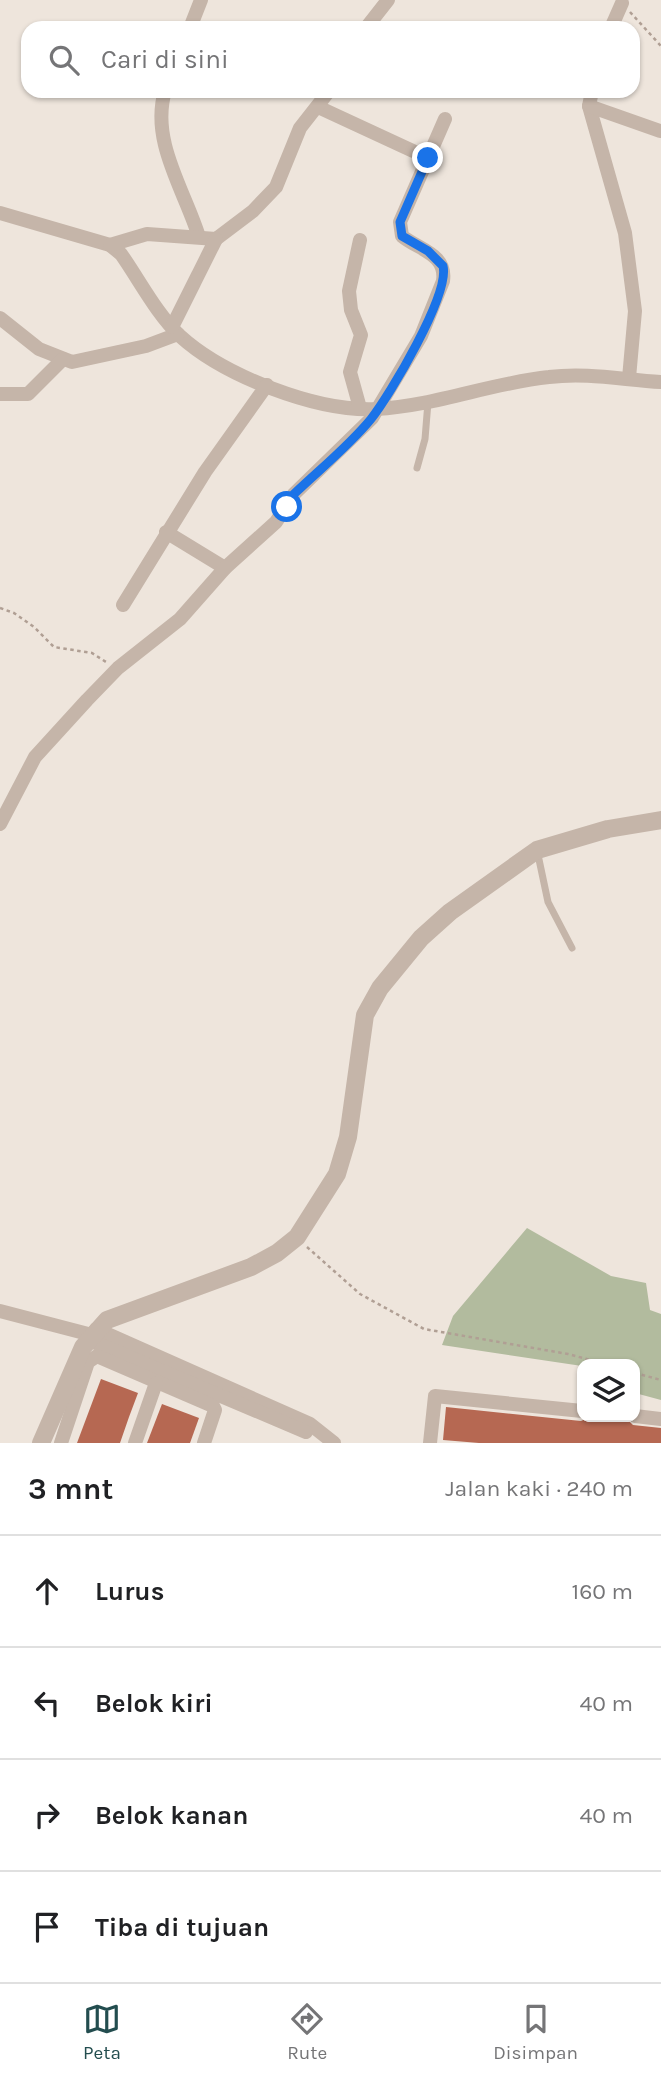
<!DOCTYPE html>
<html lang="id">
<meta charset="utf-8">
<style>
body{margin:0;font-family:Karla,sans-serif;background:#f6f6f6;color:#202124}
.controls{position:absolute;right:21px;bottom:21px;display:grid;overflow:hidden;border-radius:14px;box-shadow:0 2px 5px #0004}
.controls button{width:63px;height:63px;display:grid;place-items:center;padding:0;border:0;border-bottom:2px solid #e0e0e0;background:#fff;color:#202124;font:35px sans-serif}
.stop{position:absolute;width:21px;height:21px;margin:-16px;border:5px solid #1a73e8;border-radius:50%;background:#fff}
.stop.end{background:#1a73e8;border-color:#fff;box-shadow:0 2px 7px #0008}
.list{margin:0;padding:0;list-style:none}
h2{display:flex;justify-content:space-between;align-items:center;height:91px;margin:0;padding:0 28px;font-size:30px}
h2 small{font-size:23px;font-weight:400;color:#757577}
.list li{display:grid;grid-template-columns:46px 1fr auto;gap:21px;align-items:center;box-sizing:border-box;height:112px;padding:0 28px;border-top:2px solid #e0e0e0}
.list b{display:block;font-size:26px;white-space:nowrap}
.list em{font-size:23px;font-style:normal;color:#757577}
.icon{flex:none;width:38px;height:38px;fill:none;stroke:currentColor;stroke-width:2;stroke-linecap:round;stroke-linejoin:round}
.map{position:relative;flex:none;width:661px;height:1443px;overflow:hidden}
.search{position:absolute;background:#fff;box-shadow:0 2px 5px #0004;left:21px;right:21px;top:21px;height:77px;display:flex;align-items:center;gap:18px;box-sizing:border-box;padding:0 24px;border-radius:21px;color:#757577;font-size:26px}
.sheet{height:539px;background:#fff}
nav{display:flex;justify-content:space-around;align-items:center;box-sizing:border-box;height:98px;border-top:2px solid #e0e0e0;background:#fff;font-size:19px;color:#757577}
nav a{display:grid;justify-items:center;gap:4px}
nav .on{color:#234d4f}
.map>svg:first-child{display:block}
.green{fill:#b2bb9e}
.building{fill:#b66852}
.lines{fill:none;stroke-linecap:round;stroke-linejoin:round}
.path{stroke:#b09f94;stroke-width:2.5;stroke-dasharray:3.5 3.5;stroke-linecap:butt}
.service{stroke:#c5b5a9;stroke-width:7}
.minor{stroke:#c5b5a9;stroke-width:14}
.tertiary{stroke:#c5b5a9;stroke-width:18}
.route{stroke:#1a73e8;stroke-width:9}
</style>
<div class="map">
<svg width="661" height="1443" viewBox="0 0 661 1443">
<rect width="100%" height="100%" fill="#eee5dc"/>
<path class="green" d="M 527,1228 L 611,1276 L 646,1283 L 650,1310 L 661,1314 L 661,1400 L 635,1393 L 635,1364 L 582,1366 L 442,1345 L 453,1316 Z"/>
<g class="building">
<path d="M 101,1379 L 138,1393 L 129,1417 L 120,1443 L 77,1443 Z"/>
<path d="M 162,1404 L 199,1418 L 190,1443 L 147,1443 Z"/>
<path d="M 446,1407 L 581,1421 L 590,1417 L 626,1418 L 633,1425 L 661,1428 L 661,1443 L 479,1443 L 443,1440 Z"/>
</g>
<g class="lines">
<g class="path">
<path d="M 630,12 L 661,46"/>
<path d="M 0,608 L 14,613 L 34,627 L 54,647 L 92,653 L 106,662"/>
<path d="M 307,1247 L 360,1294 L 424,1329 L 568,1354 L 605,1364"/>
<path d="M 635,1373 L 661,1380"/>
</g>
<g class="service">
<path d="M 417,468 L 425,439 L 428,402"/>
<path d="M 537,850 L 548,902 L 572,948"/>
</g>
<g class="minor">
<path d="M 190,28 L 201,0"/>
<path d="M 366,28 L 388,0"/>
<path d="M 611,28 L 622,3"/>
<path d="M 165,91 C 150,141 185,191 199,237"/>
<path d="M 592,91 L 589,106 L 625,233 L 635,311 L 629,378"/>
<path d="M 589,106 L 660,131"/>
<path d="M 318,107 L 413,151"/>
<path d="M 0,213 L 110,245 L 121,254 C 140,281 156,313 180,336 C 224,376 317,412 376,409 C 435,406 491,383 549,377 C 587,372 624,380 661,382"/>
<path d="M 360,240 L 349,291 L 351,310 L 361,335 L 350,372 L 360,408"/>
<path d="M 110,245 L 147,234 L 216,239 L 253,211 L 276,187 L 300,128 L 329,91"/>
<path d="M 0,318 L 39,349 L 72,362 L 146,346 L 178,334"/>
<path d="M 172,327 L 216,239"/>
<path d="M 0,394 L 28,394 L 63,359"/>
<path d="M 166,532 L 225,568"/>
<path d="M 123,605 L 205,472 L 267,385"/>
<path d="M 0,824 L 35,757 L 87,700 L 118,668 L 180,619 L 225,568 L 276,522 L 294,494 L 372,418 L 421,336 L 443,281 C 447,254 419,250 402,236 L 400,222 L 445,119"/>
<path d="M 0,1311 L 92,1335"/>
<path d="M 96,1329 L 310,1424 L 334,1443"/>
<path d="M 89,1340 L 306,1432"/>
<path d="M 635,1416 L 661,1419"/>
<path d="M 61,1443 L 88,1362 L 97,1356 L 213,1406 L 215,1410 L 204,1443"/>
<path d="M 135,1443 L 156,1383"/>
<path d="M 430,1443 L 435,1396 L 582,1411"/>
</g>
<path class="tertiary" d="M 41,1443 L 83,1347 L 107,1320 L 251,1267 L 277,1253 L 297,1237 L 337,1174 L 348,1137 L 365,1015 L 380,988 L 421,938 L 450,912 L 537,850 L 608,829 L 661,820"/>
</g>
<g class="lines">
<path class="route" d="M 287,507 L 294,494 C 319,470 349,446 371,419 C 390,395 450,294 443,266 L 428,251 L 402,236 L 400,222 L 428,158"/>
</g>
</svg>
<div class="controls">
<button><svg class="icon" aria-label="layers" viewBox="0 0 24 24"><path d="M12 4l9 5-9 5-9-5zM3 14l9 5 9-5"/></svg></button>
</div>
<div class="stop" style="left:287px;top:507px"></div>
<div class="stop end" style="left:428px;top:158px"></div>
<div class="search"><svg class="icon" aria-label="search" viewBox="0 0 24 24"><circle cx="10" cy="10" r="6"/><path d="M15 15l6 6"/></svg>Cari di sini</div>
</div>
<section class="sheet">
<h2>3 mnt<small>Jalan kaki · 240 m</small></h2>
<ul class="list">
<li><svg class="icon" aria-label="ahead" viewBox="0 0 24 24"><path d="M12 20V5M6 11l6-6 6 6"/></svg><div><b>Lurus</b></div><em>160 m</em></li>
<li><svg class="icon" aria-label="left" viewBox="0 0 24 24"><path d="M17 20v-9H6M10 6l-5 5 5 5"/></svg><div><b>Belok kiri</b></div><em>40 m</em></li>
<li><svg class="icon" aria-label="right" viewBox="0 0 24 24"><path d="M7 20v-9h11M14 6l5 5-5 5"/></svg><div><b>Belok kanan</b></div><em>40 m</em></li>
<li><svg class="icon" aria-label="arrive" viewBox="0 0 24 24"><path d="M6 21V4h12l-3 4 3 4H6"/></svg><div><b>Tiba di tujuan</b></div></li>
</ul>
</section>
<nav>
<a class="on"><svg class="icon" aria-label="map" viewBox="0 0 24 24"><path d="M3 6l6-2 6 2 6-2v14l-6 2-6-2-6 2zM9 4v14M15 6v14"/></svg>Peta</a>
<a><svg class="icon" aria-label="directions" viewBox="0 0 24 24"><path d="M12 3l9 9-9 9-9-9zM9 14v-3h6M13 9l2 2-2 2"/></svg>Rute</a>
<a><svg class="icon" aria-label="saved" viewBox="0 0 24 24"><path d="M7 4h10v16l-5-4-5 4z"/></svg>Disimpan</a>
</nav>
